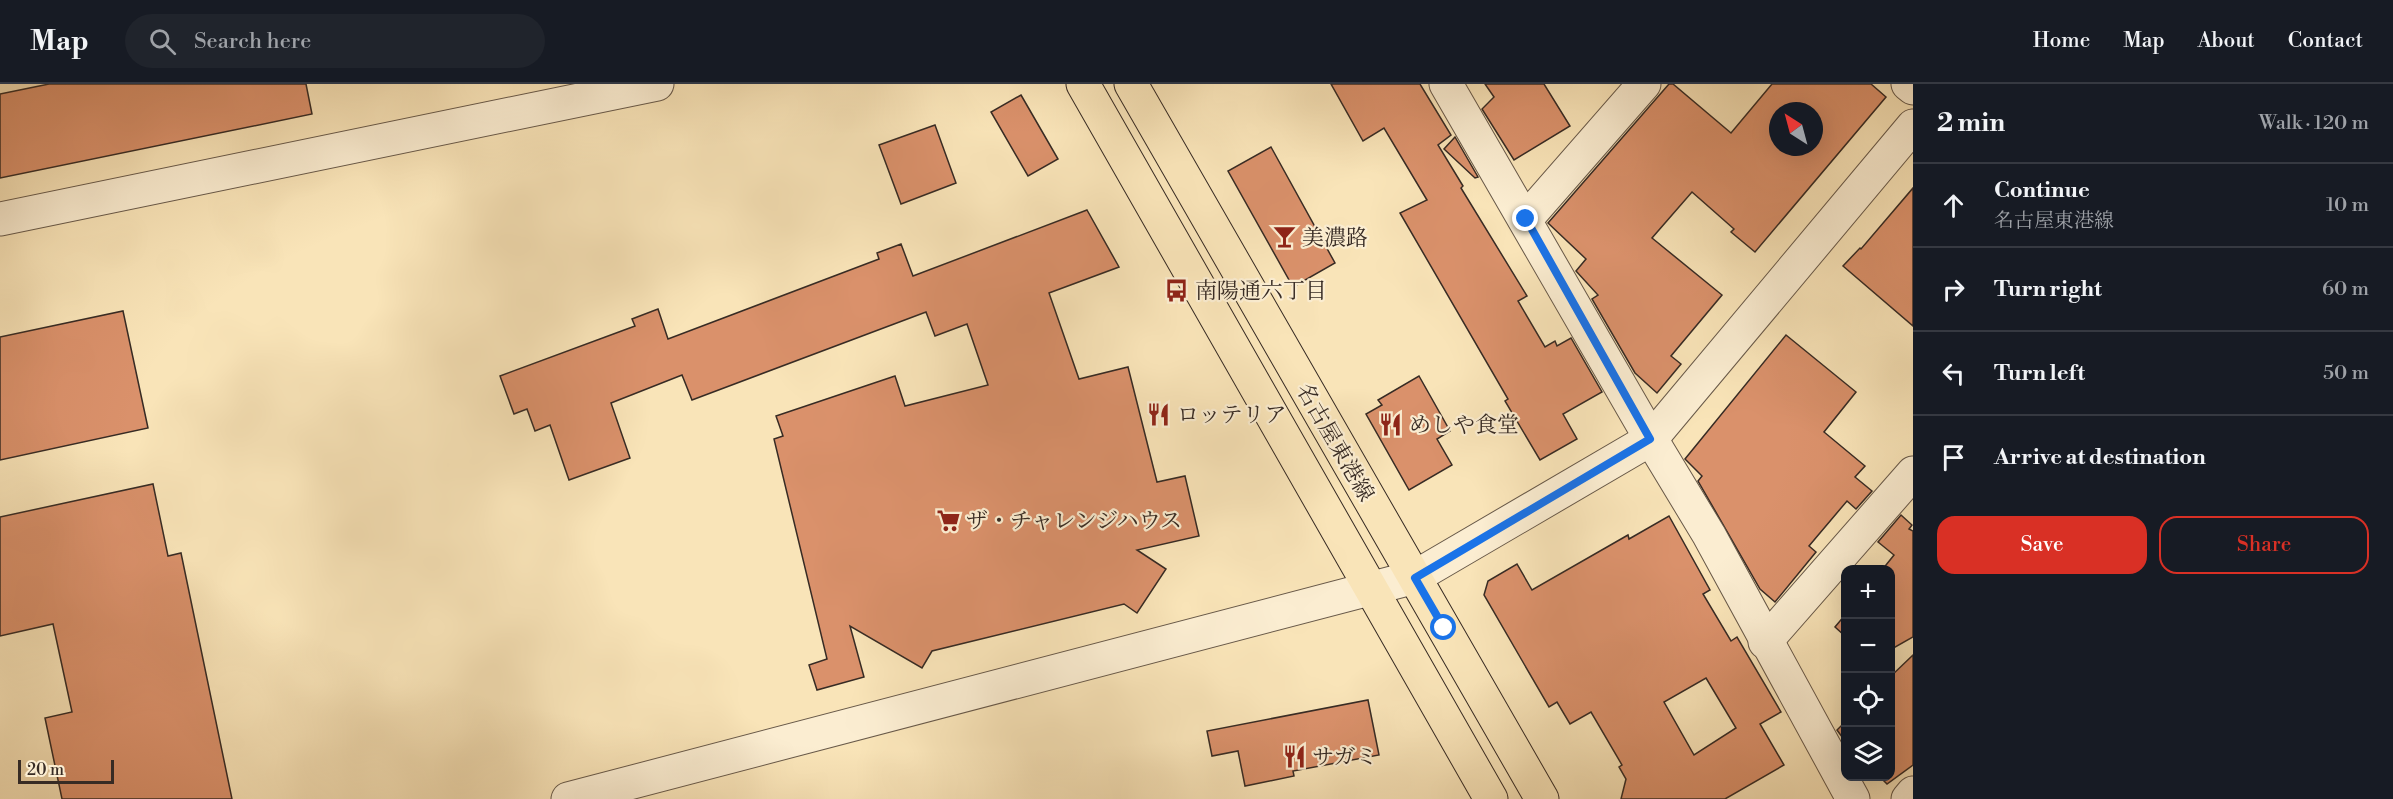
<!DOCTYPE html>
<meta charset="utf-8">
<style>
body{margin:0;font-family:"Libre Bodoni","Noto Serif JP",serif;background:#20242c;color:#f1f3f6}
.controls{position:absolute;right:18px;bottom:18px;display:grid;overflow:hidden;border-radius:12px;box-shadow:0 6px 24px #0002}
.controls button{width:54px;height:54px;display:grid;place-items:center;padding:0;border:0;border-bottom:2px solid #363941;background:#171b24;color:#f1f3f6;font:30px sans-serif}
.compass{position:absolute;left:1769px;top:18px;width:54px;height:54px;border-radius:50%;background:#171b24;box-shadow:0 6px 24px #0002;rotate:324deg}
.scale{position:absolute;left:18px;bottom:15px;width:96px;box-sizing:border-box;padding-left:6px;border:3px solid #372b24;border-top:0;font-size:16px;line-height:21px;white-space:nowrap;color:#372b24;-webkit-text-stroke:4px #fbedd1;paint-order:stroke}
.stop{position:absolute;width:18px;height:18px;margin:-14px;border:4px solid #1a73e8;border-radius:50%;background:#fff}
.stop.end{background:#1a73e8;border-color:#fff;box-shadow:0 2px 6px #0008}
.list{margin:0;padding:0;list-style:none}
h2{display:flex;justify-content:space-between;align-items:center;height:78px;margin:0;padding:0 24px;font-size:26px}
h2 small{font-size:20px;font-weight:400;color:#9ea1a6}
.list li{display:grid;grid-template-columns:39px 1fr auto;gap:18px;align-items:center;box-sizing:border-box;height:84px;padding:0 24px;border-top:2px solid #363941}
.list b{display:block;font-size:22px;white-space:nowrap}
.list p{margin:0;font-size:20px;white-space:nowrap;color:#9ea1a6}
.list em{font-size:20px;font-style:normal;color:#9ea1a6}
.actions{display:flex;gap:12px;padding:18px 24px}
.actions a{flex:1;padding:14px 0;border:2px solid #d93025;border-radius:18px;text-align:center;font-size:21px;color:#d93025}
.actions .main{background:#d93025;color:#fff}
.icon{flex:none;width:33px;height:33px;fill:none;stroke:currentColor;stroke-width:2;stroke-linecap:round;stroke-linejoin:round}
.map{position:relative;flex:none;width:1913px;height:715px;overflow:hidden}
header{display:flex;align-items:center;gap:36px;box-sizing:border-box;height:84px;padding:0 30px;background:#171b24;border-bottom:2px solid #363941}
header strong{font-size:28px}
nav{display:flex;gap:33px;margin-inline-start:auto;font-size:21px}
.search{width:420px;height:54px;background:#20242c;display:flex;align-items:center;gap:15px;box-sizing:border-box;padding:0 21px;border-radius:33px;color:#9ea1a6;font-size:22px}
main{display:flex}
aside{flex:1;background:#171b24}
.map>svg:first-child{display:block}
.building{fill:#da916b;stroke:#372b24;stroke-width:1.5;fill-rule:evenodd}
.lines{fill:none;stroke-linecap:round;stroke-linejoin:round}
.minor-casing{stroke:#685949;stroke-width:35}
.major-casing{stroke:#372b24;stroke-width:35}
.minor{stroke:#fbedd1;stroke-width:33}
.major{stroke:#f9e4b8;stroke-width:33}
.route{stroke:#1a73e8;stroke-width:8}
.labels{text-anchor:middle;stroke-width:4.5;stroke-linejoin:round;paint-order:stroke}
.poi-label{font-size:22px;fill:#372b24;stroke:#fbedd1;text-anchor:start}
.street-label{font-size:22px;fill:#372b24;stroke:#fbedd1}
</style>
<header>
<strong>Map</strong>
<div class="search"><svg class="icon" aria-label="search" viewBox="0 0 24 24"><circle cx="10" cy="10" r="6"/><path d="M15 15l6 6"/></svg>Search here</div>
<nav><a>Home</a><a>Map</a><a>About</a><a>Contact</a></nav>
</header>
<main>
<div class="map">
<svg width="1913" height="715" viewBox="0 0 1913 715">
<rect width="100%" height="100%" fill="#f9e4b8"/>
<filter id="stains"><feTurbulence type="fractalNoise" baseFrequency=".00333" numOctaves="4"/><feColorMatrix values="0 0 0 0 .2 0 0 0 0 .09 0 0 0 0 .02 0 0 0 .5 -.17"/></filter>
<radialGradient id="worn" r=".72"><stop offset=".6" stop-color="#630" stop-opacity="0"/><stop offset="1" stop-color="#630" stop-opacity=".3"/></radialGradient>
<g class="building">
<path d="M 49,0 L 306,0 L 312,30 L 0,94 L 0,10 Z"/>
<path d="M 1331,0 L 1420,0 L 1451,51 L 1438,61 L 1463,102 L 1461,104 L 1527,212 L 1518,217 L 1545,263 L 1555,257 L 1557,262 L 1571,254 L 1602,308 L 1563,330 L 1577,355 L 1540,376 L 1505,317 L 1508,315 L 1400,129 L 1427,116 L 1384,44 L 1363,57 Z"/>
<path d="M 1485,0 L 1544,0 L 1570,42 L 1514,76 L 1482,25 L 1494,13 Z"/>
<path d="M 1669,0 L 1673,0 L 1731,49 L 1772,0 L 1871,0 L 1886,13 L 1755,168 L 1731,148 L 1734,145 L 1692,108 L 1652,154 L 1722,211 L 1671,272 L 1681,280 L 1657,309 L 1635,289 L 1592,215 L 1598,211 L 1576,187 L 1586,175 L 1548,139 ZM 1778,27 L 1814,27 L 1814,63 L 1778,63 Z"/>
<path d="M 1021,11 L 1058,75 L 1028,92 L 991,28 Z"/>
<path d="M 935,41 L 956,99 L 901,120 L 879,61 Z"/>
<path d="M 1455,53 L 1478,93 L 1475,94 L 1444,65 Z"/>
<path d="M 1271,63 L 1335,179 L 1293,203 L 1228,87 Z"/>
<path d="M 1913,104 L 1913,242 L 1843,182 L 1860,164 L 1861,165 Z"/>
<path d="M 1087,126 L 1119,183 L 1049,209 L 1079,295 L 1128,283 L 1157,398 L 1185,392 L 1199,452 L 1137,466 L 1166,485 L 1137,529 L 1124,520 L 932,567 L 922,584 L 850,542 L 864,593 L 817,606 L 809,581 L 827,575 L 774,355 L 783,352 L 776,332 L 895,292 L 905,322 L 988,301 L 967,240 L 935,252 L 926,228 L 692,316 L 682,291 L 611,319 L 630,374 L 569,396 L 550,341 L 535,347 L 527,325 L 514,330 L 500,292 L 635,242 L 632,235 L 658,225 L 668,255 L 879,175 L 877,169 L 901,160 L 913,192 Z"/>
<path d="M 123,227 L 148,344 L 0,376 L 0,253 Z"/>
<path d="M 1786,251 L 1856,308 L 1824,348 L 1865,382 L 1855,393 L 1872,407 L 1856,425 L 1847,417 L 1809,462 L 1816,468 L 1775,518 L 1760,505 L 1698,397 L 1702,392 L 1685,375 Z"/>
<path d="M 1419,292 L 1450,347 L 1437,355 L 1452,381 L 1409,406 L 1366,330 L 1382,321 L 1378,316 Z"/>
<path d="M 153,400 L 168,472 L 181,469 L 232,715 L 62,715 L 45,634 L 72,628 L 53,540 L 0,552 L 0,433 Z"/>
<path d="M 1901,431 L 1912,441 L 1909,445 L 1913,447 L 1913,553 L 1890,566 L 1890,486 L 1882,486 L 1894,471 L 1878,458 Z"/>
<path d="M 1669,432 L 1710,506 L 1703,510 L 1731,557 L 1737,553 L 1781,628 L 1760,640 L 1784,681 L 1725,715 L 1621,715 L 1626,695 L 1619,683 L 1622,681 L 1591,628 L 1570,640 L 1557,618 L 1549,623 L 1484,511 L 1488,497 L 1517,480 L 1532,506 L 1628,451 L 1629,455 ZM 1706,594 L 1736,644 L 1694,671 L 1664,618 Z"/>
<path d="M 1845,531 L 1845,552 L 1835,543 Z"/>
<path d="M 1913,571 L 1913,681 L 1887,700 L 1880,693 L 1890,693 L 1890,593 Z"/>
<path d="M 1368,616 L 1379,671 L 1293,687 L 1294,692 L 1245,702 L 1238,667 L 1212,672 L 1207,647 Z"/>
<path d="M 1845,638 L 1845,657 L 1837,646 Z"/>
</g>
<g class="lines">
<defs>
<g id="minor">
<path d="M 1446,0 L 1651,355 L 1709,451 L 1853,715"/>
<path d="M 1908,0 L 1913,4"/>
<path d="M 0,135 L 657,0"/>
<path d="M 1526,135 L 1644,0"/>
<path d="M 1765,558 L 1913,389"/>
<path d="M 568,715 L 1415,493 L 1651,355 L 1913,42"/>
<path d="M 1908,715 L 1913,709"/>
</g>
<g id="major">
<path d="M 1083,0 L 1491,715"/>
<path d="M 1131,0 L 1542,715"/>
</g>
</defs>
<use href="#minor" class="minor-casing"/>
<use href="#major" class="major-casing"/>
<use href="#minor" class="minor"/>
<use href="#major" class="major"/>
</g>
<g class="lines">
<path class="route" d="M 1444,544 L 1415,494 L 1650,355 L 1526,135"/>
</g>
<defs>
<symbol id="bar-bare" viewBox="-9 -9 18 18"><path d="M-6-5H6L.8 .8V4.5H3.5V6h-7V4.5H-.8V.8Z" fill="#8f2418" stroke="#fbedd1" stroke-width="2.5" paint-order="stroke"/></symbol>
<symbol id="bus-bare" viewBox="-9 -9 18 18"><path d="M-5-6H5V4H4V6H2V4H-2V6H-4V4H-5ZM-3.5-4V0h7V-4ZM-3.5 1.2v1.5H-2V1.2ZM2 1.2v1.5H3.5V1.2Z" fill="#8f2418" stroke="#fbedd1" stroke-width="2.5" paint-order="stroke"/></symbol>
<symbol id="restaurant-bare" viewBox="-9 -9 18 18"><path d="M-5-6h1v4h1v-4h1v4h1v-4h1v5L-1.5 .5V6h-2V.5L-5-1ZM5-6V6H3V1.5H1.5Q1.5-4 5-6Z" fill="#8f2418" stroke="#fbedd1" stroke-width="2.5" paint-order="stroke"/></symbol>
<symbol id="supermarket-bare" viewBox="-9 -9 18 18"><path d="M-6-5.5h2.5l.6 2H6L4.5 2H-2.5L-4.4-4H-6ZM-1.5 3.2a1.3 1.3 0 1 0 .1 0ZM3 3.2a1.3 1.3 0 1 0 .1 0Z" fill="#8f2418" stroke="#fbedd1" stroke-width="2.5" paint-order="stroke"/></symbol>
</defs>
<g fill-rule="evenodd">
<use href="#bar-bare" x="1268" y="136" width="33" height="33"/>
<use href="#bus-bare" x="1160" y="190" width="33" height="33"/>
<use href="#restaurant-bare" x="1142" y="314" width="33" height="33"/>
<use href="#restaurant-bare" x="1374" y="324" width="33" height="33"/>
<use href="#supermarket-bare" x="932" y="420" width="33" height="33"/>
<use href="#restaurant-bare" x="1278" y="656" width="33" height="33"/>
</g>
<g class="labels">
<g class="poi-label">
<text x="1302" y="161">美濃路</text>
<text x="1195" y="214">南陽通六丁目</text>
<text x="1177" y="338">ロッテリア</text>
<text x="1409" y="348">めしや食堂</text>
<text x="966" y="444">ザ・チャレンジハウス</text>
<text x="1312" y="680">サガミ</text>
</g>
<g class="street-label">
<text transform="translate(1336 358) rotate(60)" y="8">名古屋東港線</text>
</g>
</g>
<rect width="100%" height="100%" filter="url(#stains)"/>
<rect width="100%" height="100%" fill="url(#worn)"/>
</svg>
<div class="controls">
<button>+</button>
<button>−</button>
<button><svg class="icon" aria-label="locate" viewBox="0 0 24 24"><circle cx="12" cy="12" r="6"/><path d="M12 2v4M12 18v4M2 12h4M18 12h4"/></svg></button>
<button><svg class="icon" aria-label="layers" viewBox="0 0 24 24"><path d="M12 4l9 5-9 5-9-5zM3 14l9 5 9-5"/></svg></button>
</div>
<svg class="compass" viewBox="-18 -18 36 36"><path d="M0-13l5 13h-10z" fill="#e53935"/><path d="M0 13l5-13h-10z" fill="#9ea1a6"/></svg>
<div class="scale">20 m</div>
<div class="stop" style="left:1444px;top:544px"></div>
<div class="stop end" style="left:1526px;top:135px"></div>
</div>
<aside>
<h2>2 min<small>Walk · 120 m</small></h2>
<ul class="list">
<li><svg class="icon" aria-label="ahead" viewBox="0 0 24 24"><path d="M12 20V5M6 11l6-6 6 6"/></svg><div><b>Continue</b><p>名古屋東港線</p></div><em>10 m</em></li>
<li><svg class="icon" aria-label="right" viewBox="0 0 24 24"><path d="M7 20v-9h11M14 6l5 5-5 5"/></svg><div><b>Turn right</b></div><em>60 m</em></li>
<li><svg class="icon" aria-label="left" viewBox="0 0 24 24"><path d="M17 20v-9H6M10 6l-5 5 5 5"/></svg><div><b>Turn left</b></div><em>50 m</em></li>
<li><svg class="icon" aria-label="arrive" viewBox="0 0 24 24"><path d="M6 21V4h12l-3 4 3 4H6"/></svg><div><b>Arrive at destination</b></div></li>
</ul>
<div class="actions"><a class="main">Save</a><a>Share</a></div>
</aside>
</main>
